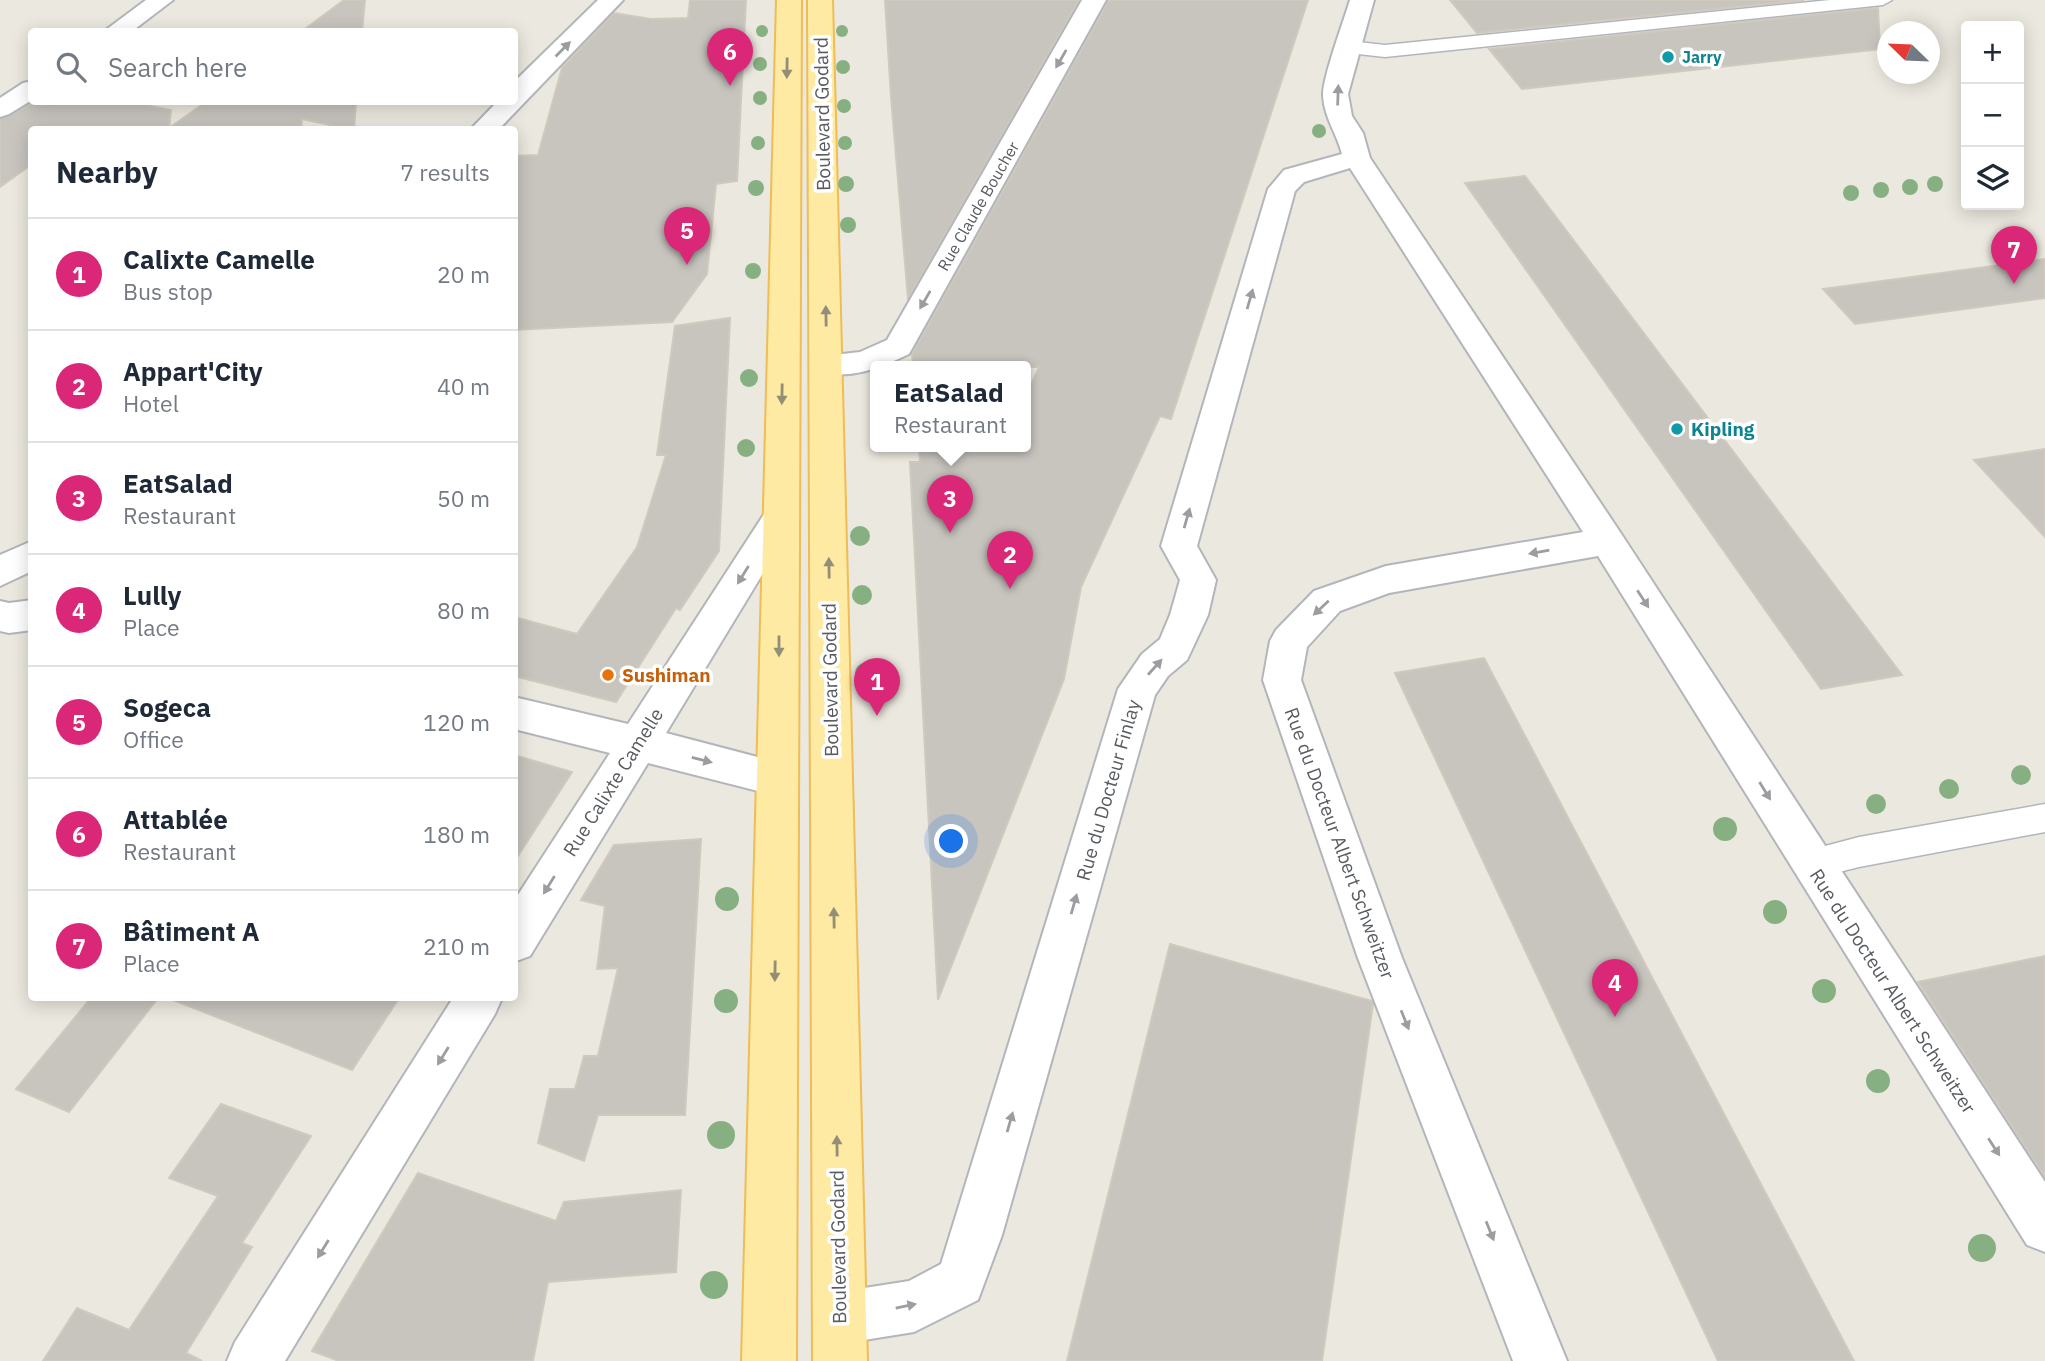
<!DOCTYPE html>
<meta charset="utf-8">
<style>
body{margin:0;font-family:"IBM Plex Sans",sans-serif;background:#f2f2f3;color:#1f2937}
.controls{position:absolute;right:21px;top:21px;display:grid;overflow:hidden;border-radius:7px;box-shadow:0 4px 18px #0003}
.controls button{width:63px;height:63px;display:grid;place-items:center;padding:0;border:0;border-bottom:2px solid #e0e1e3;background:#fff;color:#1f2937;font:35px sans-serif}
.compass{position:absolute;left:1877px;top:21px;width:63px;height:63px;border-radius:50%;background:#fff;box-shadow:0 4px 18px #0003;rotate:293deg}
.you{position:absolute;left:952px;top:842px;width:24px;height:24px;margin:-18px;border:5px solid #fff;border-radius:50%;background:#1a73e8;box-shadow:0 0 0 10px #1a73e833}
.badge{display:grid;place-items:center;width:46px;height:46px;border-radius:50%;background:#db2777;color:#fff;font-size:23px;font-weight:700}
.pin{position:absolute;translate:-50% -58px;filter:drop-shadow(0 2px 4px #0008)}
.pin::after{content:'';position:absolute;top:37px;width:24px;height:21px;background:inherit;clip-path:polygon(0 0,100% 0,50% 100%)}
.popup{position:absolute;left:870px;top:361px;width:161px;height:91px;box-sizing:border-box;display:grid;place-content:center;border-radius:7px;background:#fff;filter:drop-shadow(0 2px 5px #0005);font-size:23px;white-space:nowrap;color:#747a83}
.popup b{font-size:26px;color:#1f2937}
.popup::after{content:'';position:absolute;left:50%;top:100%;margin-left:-14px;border:14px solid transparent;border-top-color:#fff}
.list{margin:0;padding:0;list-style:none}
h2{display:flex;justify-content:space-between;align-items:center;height:91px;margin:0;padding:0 28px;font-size:30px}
h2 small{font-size:23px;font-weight:400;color:#747a83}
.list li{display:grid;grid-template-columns:46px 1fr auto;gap:21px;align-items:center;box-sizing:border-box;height:112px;padding:0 28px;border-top:2px solid #e0e1e3}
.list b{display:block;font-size:26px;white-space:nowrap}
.list p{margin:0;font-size:23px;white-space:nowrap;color:#747a83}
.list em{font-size:23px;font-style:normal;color:#747a83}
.icon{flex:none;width:38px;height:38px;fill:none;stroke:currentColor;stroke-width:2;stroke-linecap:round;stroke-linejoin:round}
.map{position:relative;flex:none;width:2045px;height:1361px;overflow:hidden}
.search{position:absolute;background:#fff;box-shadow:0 4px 18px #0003;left:28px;top:28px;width:490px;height:77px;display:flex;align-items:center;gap:18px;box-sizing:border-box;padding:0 24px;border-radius:7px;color:#747a83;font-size:26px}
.panel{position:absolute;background:#fff;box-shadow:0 4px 18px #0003;left:28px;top:126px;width:490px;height:875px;border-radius:7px}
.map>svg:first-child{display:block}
.building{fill:#c8c5bf;stroke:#d0c9be;stroke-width:2}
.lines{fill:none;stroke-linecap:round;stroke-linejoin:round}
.service-casing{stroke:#b2b6ba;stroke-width:3}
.minor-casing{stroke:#b2b6ba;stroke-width:4}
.primary-casing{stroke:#efbc55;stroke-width:4}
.service{fill:#fff;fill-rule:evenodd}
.minor{fill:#fff;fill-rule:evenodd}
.primary{fill:#feeaa2;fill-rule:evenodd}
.tree{fill:#87b082}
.oneway{fill:#9b9da0}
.oneway2{fill:#928e77}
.culture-dot{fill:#0f9aa8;stroke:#fff;stroke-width:2.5}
.food-dot{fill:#e8710a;stroke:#fff;stroke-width:2.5}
.labels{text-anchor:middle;stroke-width:7;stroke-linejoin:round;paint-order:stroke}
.far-culture-label{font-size:16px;font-weight:bold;fill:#0d838f;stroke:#fff;text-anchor:start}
.far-street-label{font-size:16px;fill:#585c60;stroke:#fff}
.street-label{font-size:19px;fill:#585c60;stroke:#fff}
.culture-label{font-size:19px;font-weight:bold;fill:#0d838f;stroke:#fff;text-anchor:start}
.food-label{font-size:19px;font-weight:bold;fill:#c56008;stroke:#fff;text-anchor:start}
</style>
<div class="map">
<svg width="2045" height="1361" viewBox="0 0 2045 1361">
<rect width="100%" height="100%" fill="#ebe8df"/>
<g class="building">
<path d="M 344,0 L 365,0 L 362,32 L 301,32 Z"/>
<path d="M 690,0 L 746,0 L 737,181 L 716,184 L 707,274 L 672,322 L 514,330 L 514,156 L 538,155 L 562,68 L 614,13 L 651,19 L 688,18 Z"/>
<path d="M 885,0 L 1079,0 L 908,299 L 891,97 Z"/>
<path d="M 1109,0 L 1308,0 L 1171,419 L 1160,416 L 1081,587 L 1064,679 L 938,1000 L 910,462 L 920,462 L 919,447 L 1025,447 L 1025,399 L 1039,367 L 913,367 L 912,354 Z"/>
<path d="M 1450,0 L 1804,0 L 1477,33 Z"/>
<path d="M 1878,8 L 1880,49 L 1522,89 L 1489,49 Z"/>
<path d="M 34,102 L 129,102 L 171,110 L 169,128 L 206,102 L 356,102 L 354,130 L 302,119 L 301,130 L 32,130 L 32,164 L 0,187 L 0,119 Z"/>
<path d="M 1525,176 L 1902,675 L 1821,689 L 1465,183 Z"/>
<path d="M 2045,259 L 2045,298 L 1855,324 L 1823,289 Z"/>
<path d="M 730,318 L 719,551 L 680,610 L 676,608 L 616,702 L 514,676 L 514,617 L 577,634 L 637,547 L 666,455 L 657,455 L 675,326 Z"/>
<path d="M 2045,449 L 2045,537 L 1974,460 Z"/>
<path d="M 1484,658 L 1854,1361 L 1718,1361 L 1395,673 Z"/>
<path d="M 514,755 L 572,772 L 514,862 Z"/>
<path d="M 701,839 L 685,1115 L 598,1115 L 584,1161 L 538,1143 L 550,1089 L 575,1089 L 584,1056 L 598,1056 L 618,968 L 597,969 L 605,906 L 581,900 L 614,845 Z"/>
<path d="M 1170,944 L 1372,1001 L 1373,1004 L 1322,1361 L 1067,1361 Z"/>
<path d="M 2045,956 L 2045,1177 L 1918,982 Z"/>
<path d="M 91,998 L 158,998 L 69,1112 L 16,1089 Z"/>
<path d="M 174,998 L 399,998 L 352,1070 L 173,1000 Z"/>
<path d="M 221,1104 L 311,1136 L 242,1243 L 252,1247 L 186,1353 L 202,1361 L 43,1361 L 77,1308 L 129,1330 L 218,1196 L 169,1178 Z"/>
<path d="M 418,1173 L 556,1221 L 564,1202 L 681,1190 L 676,1272 L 548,1282 L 533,1361 L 339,1361 L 312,1351 Z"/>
</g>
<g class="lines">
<defs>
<g id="service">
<path d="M 1830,0 L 1892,0 L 1883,5 L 1385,57 L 1349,53 L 1340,47 L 1349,41 L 1385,45 Z"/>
<path d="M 2045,804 L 2045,832 L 1859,867 L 1811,879 L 1799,875 L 1795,864 L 1799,853 L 1859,837 Z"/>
</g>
<g id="minor">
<path d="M 146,0 L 173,0 L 131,32 L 103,32 Z"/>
<path d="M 598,0 L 623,0 L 498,130 L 470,130 L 497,102 L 514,102 L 514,82 Z"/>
<path d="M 1082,0 L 1106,0 L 909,354 C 879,368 850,381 816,371 L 811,364 L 816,357 L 860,352 L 887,340 Z"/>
<path d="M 1350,0 L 1374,0 L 1348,94 L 1352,116 L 1363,133 L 1370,158 L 1620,532 L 2045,1182 L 2045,1252 L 2027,1245 L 1598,556 L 1389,593 L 1340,611 L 1307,647 L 1301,680 L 1402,958 L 1567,1361 L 1513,1361 L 1358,958 L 1263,680 L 1270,641 L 1276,630 L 1314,591 L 1386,566 L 1583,532 L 1350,168 L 1304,182 L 1295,191 L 1197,546 L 1216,580 L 1208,615 L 1187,660 L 1168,676 L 1155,695 L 1002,1235 L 978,1300 L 914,1332 L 839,1344 L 820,1337 L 813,1318 L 820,1299 L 839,1292 L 909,1281 L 941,1264 L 1118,689 L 1142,654 L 1160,639 L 1170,615 L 1180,580 L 1161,546 L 1268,189 L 1284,170 L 1342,154 C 1337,134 1324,117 1323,96 C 1322,79 1344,20 1350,0 Z"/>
<path d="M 32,81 L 32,100 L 9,114 L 0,117 L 0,98 L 23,83 Z"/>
<path d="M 780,504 L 792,508 L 797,517 L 666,733 L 792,766 L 798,778 L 792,790 L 778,796 L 648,763 L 530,956 L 514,962 L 514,901 L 610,753 L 514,729 L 514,697 L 628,724 L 768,508 Z"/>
<path d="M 32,541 L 32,571 L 0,586 L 0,555 Z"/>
<path d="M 32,600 L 32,630 L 9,633 L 0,631 L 0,601 L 9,603 Z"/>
<path d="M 453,998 L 502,998 L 495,1014 L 285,1361 L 227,1361 L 235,1342 Z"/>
</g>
<g id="primary">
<path d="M 777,0 L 801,0 L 796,1361 L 742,1361 Z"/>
<path d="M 808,0 L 832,0 L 867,1361 L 813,1361 Z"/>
</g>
</defs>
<use href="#service" class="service-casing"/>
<use href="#minor" class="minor-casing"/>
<use href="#primary" class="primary-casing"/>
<use href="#service" class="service"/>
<use href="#minor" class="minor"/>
<use href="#primary" class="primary"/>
</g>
<g class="tree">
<circle cx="762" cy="31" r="6"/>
<circle cx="842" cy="31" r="6"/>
<circle cx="760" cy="64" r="7"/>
<circle cx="843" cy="67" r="7"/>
<circle cx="760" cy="98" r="7"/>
<circle cx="844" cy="106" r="7"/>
<circle cx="1319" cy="131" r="7"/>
<circle cx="758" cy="143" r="7"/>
<circle cx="845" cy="143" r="7"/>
<circle cx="846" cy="184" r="8"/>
<circle cx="1935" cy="184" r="8"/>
<circle cx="1910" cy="187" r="8"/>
<circle cx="756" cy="188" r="8"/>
<circle cx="1881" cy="190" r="8"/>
<circle cx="1851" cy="193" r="8"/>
<circle cx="848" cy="225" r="8"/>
<circle cx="753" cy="271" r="8"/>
<circle cx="749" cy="378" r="9"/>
<circle cx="746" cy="448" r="9"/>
<circle cx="860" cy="536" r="10"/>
<circle cx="862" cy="595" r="10"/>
<circle cx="865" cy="673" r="10"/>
<circle cx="2021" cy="775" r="10"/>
<circle cx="1949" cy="789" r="10"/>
<circle cx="1876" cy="804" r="10"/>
<circle cx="1725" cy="829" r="12"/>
<circle cx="727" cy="899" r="12"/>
<circle cx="1775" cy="912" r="12"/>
<circle cx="1824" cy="991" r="12"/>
<circle cx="726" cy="1001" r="12"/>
<circle cx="1878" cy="1081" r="12"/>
<circle cx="721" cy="1135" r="14"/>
<circle cx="1982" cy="1248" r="14"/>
<circle cx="714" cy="1285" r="14"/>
</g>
<defs><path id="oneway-solid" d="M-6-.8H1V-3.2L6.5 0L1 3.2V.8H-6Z" transform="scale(1.75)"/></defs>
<g class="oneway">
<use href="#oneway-solid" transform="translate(563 49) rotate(-45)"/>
<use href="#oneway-solid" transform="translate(1061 59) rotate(120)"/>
<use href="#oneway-solid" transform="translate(1338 95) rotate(-88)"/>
<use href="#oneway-solid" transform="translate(1250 299) rotate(-74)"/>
<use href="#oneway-solid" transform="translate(925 300) rotate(120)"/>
<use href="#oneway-solid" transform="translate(1187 518) rotate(-74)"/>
<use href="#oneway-solid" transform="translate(1539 552) rotate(170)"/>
<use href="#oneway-solid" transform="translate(743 575) rotate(122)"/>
<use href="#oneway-solid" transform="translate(1643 599) rotate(57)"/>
<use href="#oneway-solid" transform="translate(1321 608) rotate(137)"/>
<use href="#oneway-solid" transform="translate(1155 667) rotate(-48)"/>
<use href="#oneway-solid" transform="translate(702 760) rotate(14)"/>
<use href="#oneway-solid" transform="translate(1765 791) rotate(58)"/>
<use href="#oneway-solid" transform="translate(549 885) rotate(122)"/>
<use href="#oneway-solid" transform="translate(1074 904) rotate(-74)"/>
<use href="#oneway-solid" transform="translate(1405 1020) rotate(68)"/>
<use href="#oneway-solid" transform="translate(443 1056) rotate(122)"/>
<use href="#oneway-solid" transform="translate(1010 1122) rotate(-74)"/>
<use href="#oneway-solid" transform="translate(1994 1147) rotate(57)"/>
<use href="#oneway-solid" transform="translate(1490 1231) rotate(68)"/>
<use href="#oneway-solid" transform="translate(323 1249) rotate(122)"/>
<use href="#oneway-solid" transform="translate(906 1306) rotate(-12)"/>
</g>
<g class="oneway2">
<use href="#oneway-solid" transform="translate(787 68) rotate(91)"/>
<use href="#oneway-solid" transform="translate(826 316) rotate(-91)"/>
<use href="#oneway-solid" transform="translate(782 394) rotate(91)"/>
<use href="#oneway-solid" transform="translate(829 568) rotate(-91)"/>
<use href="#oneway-solid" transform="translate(779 646) rotate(90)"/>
<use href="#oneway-solid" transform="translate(834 918) rotate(-91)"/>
<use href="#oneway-solid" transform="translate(775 971) rotate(91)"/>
<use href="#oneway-solid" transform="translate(837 1146) rotate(-91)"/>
</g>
<g class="culture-dot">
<circle cx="1668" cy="57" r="7"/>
<circle cx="1677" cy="429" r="7"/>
</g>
<circle class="food-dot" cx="608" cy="675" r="7"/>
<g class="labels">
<g class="far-culture-label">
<text x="1682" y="63">Jarry</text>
</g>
<g class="far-street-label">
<text transform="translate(978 206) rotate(-60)" y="6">Rue Claude Boucher</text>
</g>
<g class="street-label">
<text transform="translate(822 114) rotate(-91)" y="7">Boulevard Godard</text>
<text transform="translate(830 680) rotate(-91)" y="7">Boulevard Godard</text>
<text transform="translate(613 782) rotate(-58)" y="7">Rue Calixte Camelle</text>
<text transform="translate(1108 790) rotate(-74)" y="7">Rue du Docteur Finlay</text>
<text transform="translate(1340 843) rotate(70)" y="7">Rue du Docteur Albert Schweitzer</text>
<text transform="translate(1893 991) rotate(57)" y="7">Rue du Docteur Albert Schweitzer</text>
<text transform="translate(838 1247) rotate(-91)" y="7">Boulevard Godard</text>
</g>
<g class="culture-label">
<text x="1691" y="436">Kipling</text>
</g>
<g class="food-label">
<text x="622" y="682">Sushiman</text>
</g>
</g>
</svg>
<div class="controls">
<button>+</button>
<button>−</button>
<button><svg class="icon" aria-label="layers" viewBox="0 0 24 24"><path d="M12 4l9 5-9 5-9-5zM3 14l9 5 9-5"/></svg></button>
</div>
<svg class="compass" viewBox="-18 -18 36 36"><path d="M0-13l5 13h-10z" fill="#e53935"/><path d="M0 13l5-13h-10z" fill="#747a83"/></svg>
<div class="you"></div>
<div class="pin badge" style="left:877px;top:716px">1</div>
<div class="pin badge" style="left:1010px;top:589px">2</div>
<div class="pin badge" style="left:950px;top:533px">3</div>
<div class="popup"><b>EatSalad</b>Restaurant</div>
<div class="pin badge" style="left:1615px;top:1017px">4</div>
<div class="pin badge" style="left:687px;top:265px">5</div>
<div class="pin badge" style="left:730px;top:86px">6</div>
<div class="pin badge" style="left:2014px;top:284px">7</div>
<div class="search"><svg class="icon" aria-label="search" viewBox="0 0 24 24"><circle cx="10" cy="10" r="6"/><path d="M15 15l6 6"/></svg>Search here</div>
<section class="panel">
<h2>Nearby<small>7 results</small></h2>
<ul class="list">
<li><span class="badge">1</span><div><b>Calixte Camelle</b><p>Bus stop</p></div><em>20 m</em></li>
<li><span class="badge">2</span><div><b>Appart'City</b><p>Hotel</p></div><em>40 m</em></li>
<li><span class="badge">3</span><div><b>EatSalad</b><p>Restaurant</p></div><em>50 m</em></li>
<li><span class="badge">4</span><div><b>Lully</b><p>Place</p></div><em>80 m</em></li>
<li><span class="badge">5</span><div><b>Sogeca</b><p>Office</p></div><em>120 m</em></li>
<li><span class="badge">6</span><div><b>Attablée</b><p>Restaurant</p></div><em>180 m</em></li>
<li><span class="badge">7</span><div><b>Bâtiment A</b><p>Place</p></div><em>210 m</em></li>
</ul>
</section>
</div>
